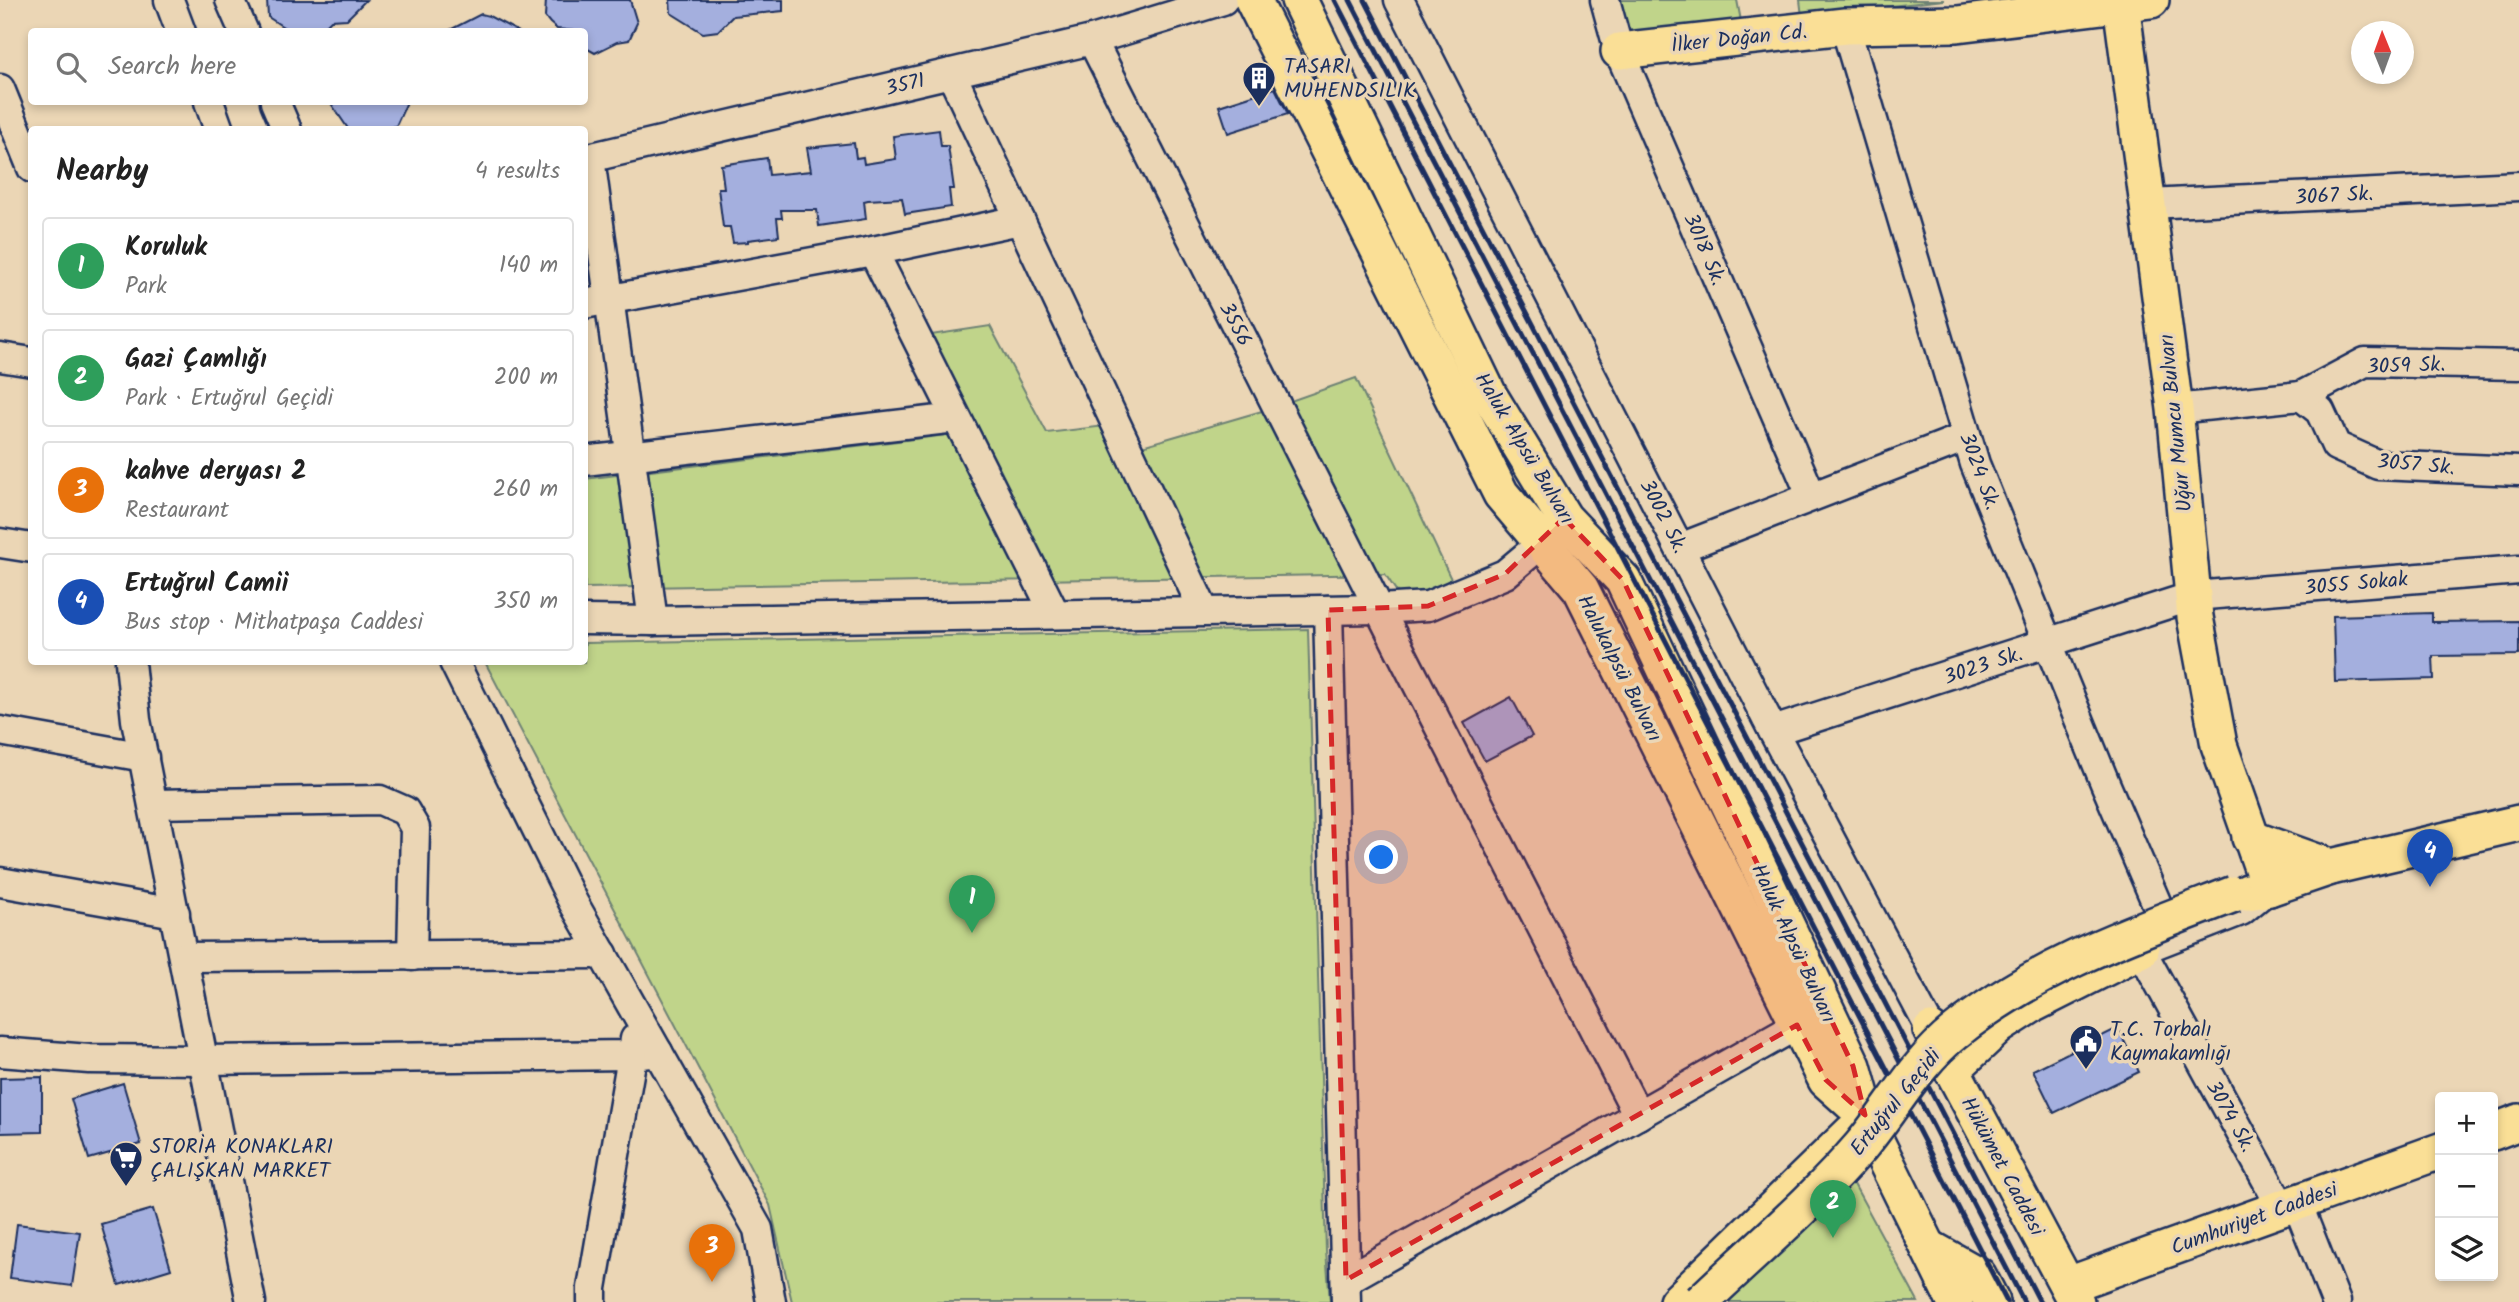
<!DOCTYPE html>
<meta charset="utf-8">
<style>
body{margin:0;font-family:Kalam,sans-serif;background:#f6f6f6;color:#222}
.controls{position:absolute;right:21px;bottom:21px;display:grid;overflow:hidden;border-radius:7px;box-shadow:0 4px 10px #0003}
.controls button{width:63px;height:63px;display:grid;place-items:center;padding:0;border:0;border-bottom:2px solid #e0e0e0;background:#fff;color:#222;font:35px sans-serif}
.compass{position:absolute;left:2351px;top:21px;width:63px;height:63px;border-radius:50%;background:#fff;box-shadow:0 4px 10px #0003;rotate:359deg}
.you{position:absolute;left:1382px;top:858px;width:24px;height:24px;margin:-18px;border:5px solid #fff;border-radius:50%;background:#1a73e8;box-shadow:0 0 0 10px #1a73e833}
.badge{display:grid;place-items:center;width:46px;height:46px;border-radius:50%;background:#7c3aed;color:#fff;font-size:23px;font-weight:700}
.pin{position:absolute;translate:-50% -58px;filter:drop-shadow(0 2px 4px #0008)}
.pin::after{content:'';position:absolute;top:37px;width:24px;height:21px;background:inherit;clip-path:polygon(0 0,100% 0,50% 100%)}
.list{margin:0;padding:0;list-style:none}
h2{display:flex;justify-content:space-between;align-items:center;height:91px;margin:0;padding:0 28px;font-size:30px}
h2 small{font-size:23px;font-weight:400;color:#767676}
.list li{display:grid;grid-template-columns:46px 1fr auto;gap:21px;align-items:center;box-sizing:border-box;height:98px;margin:0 14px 14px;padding:0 14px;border:2px solid #e0e0e0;border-radius:7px}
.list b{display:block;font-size:26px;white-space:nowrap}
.list p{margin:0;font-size:23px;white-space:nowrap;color:#767676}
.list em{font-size:23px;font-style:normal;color:#767676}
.icon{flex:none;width:38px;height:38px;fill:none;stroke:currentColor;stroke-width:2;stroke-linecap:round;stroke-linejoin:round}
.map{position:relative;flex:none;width:2519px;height:1302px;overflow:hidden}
.search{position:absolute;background:#fff;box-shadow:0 4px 10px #0003;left:28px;top:28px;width:560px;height:77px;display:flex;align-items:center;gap:18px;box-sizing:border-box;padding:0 24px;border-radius:7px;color:#767676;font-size:26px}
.panel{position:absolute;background:#fff;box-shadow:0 4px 10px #0003;left:28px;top:126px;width:560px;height:539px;border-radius:7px}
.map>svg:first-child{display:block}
.green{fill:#c0d48a;stroke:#6e8274;stroke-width:2}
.building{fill:#a4afde;stroke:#1b2f5e;stroke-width:2}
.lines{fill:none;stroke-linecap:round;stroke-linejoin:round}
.minor-casing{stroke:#1b2f5e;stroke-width:33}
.major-casing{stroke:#1b2f5e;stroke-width:40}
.minor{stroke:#ebd6b5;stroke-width:28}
.major{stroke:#fadf96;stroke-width:35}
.rail{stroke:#1b2f5e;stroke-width:5}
.major-bridge-casing{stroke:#1b2f5e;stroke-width:40;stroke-linecap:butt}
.major-bridge{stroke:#fadf96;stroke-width:35}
.marked{fill:#d62828;fill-opacity:0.2;stroke:#d62828;stroke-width:5;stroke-dasharray:14 9;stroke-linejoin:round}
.labels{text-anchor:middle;stroke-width:7;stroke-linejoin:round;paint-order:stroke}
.street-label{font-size:21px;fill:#1b2f5e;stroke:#ebd6b5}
.poi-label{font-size:21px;fill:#1b2f5e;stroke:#ebd6b5;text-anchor:start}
</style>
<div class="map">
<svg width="2519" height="1302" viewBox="0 0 2519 1302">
<rect width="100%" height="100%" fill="#ebd6b5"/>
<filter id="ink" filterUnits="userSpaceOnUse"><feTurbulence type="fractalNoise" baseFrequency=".0143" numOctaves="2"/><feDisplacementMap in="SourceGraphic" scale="14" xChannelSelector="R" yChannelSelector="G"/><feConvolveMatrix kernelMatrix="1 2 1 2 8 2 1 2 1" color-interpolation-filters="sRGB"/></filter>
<g filter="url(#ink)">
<g class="green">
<path d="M 1613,0 L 1737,0 L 1741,21 L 1621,36 Z"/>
<path d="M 1800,0 L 1944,0 L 1802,16 Z"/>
<path d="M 990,326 L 1047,433 L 1105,426 L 1118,453 L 1262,411 L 1356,378 L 1451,579 L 1416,599 L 1399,595 L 1385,574 L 585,588 L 584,479 L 980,431 L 931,335 Z"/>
<path d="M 1308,629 L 1326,1251 L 1330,1302 L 792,1302 L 770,1205 L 485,662 L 584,662 L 585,643 Z"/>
<path d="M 1849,1175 L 1918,1302 L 1714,1302 Z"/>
</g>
<g class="building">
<path d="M 267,0 L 366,0 L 347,19 L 331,20 L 319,32 L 291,32 L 268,17 Z"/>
<path d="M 546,0 L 630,0 L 637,23 L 629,40 L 617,42 L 595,53 L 584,47 L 584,32 L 557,29 L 550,23 L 545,17 Z"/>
<path d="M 670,0 L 783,0 L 783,11 L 733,16 L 718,31 L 703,33 L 671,13 Z"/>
<path d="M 481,14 L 489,16 L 519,32 L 446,32 Z"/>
<path d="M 1275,88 L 1288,114 L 1228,133 L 1219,106 Z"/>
<path d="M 330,102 L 407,102 L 396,126 L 379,130 L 349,130 Z"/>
<path d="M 939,130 L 941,146 L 948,146 L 954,189 L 949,189 L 951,207 L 905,214 L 902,198 L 868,200 L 864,201 L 866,219 L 819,226 L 817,210 L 781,210 L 782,218 L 777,218 L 779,236 L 748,240 L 748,242 L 733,243 L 730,227 L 723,227 L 718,188 L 724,188 L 721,165 L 767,158 L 769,175 L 811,171 L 807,148 L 854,143 L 856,158 L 863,157 L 864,164 L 896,159 L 893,136 Z"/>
<path d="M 2432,613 L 2432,622 L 2519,621 L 2519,655 L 2433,656 L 2434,679 L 2335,682 L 2333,616 Z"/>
<path d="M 1511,697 L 1532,736 L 1485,761 L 1464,723 Z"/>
<path d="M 2118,1028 L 2139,1072 L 2054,1113 L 2033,1070 Z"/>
<path d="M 42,1077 L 42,1132 L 0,1133 L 0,1078 Z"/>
<path d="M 123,1083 L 141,1144 L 89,1159 L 71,1099 Z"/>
<path d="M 153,1209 L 171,1269 L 119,1285 L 101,1224 Z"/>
<path d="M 17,1224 L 80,1232 L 72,1286 L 10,1278 Z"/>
</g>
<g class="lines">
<defs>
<g id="minor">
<path d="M 169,0 L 181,32"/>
<path d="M 230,0 L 244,32"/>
<path d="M 1399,0 L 1773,731 L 1931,1030"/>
<path d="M 1605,0 L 1619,51 L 1811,495"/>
<path d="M 1845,26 L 1975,464 L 2105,783 L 2156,902"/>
<path d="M 1092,40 L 1401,652 L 1638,1115"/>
<path d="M 951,73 L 1204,611"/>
<path d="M 0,89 L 32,168"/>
<path d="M 209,102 L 219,130"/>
<path d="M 275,102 L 287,130"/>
<path d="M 590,158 L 653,621"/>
<path d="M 584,159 L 1092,40 L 1223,0"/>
<path d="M 2149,204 L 2519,186"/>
<path d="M 873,251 L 1055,614"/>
<path d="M 584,304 L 873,251 L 1020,220"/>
<path d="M 0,357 L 32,362"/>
<path d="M 2301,396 L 2320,411 L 2336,446 L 2378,465 L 2519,471"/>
<path d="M 2175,409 L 2301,396 L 2365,362 L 2519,365"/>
<path d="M 584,461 L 956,418"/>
<path d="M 0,543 L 32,548"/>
<path d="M 1680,548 L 1966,437"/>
<path d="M 1328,610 L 1346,1302"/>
<path d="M 584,620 L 653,621 L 1379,609 L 1428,606 L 1505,574 L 1542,543 L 1555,528"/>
<path d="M 130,662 L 136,720 L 251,1302"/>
<path d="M 454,662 L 573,902 L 758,1229 L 771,1302"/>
<path d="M 0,731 L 144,757"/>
<path d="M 1773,731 L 2193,596 L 2519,570"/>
<path d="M 153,804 L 380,800 L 405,811 L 415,828 L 412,956"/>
<path d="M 0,882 L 175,913"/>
<path d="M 2269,888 L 2241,911 L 2141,950 L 2282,1208"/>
<path d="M 184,957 L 603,954"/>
<path d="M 0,1052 L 89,1059 L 205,1060 L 632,1055 L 658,1052"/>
<path d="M 2297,1203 L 2336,1302"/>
<path d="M 1346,1280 L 1797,1025"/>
<path d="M 592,1302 L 592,1288 L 635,1039"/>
</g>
<g id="major">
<path d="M 1253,0 L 1501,494 L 1581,589 L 1826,1080 L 1865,1115"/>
<path d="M 1299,0 L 1489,395 L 1564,518 L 1623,580 L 1853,1066 L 1871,1131 L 1955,1302"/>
<path d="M 2121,3 L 2175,409 L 2195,617 L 2219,745 L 2269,888"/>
<path d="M 1619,51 L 1845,26 L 1957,24 L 2151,0"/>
<path d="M 2250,838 L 2331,867"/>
<path d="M 2248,892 L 2269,888 L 2331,867 L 2519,823"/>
<path d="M 1931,1030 L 2076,1302"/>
<path d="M 1952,1070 L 1999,1026 L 2030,1006 L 2141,950"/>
<path d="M 2493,1132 L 2519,1122"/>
<path d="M 1928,1247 L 1978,1275 L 1992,1302"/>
<path d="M 2068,1285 L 2440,1151"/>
<path d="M 1677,1302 L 1852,1132"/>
</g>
</defs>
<use href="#minor" class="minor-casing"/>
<use href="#major" class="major-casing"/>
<use href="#minor" class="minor"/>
<use href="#major" class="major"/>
<g class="rail">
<path d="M 1335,0 L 2007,1302"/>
<path d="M 1350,0 L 2024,1302"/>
<path d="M 1365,0 L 2040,1302"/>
</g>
<defs>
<path id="major-bridge" d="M 1701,1302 C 1754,1251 1813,1202 1861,1146 C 1893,1108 1915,1064 1955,1032 C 2036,966 2138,931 2234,894"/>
</defs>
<use href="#major-bridge" class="major-bridge-casing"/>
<use href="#major-bridge" class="major-bridge"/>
</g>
</g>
<path class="marked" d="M 1564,518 L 1623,580 L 1853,1066 L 1865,1115 L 1826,1080 L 1797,1025 L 1346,1280 L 1328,610 L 1428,606 L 1505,574 Z"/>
<defs>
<symbol id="building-pin" viewBox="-11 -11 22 30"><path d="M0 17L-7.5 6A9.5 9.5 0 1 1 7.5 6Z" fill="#1b2f5e" stroke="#ebd6b5"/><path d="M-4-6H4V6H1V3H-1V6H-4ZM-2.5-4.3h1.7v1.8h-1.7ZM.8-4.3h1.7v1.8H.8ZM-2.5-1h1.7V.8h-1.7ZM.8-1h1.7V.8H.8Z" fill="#fff"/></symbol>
<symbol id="civic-pin" viewBox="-11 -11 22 30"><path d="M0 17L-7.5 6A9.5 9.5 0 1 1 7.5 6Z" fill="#1b2f5e" stroke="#ebd6b5"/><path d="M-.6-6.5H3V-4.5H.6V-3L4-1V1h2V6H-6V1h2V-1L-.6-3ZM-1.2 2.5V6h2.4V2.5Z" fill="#fff"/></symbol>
<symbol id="supermarket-pin" viewBox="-11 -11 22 30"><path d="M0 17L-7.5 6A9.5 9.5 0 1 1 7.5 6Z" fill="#1b2f5e" stroke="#ebd6b5"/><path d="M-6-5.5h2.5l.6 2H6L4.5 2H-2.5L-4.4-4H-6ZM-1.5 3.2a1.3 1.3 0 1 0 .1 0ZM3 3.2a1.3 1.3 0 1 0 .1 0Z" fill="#fff"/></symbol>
</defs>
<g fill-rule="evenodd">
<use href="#building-pin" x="1240" y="59" width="38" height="52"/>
<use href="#civic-pin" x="2067" y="1022" width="38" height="52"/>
<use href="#supermarket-pin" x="107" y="1139" width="38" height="52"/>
</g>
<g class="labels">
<g class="street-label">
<text transform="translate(1739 38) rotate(-6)" y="7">İlker Doğan Cd.</text>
<text transform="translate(905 84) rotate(-13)" y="7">3571</text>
<text transform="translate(2334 195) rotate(-3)" y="7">3067 Sk.</text>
<text transform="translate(1705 249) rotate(67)" y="7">3018 Sk.</text>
<text transform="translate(1236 324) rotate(63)" y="7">3556</text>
<text transform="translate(2406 365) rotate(-2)" y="7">3059 Sk.</text>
<text transform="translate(2175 423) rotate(-96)" y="7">Uğur Mumcu Bulvarı</text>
<text transform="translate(1525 448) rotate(59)" y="7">Haluk Alpsü Bulvarı</text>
<text transform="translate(2416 464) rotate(5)" y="7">3057 Sk.</text>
<text transform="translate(1980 471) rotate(70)" y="7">3024 Sk.</text>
<text transform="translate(1664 516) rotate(63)" y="7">3002 Sk.</text>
<text transform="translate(2356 583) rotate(-5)" y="7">3055 Sokak</text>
<text transform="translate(1983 665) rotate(-18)" y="7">3023 Sk.</text>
<text transform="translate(1620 668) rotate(63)" y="7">Halukalpsü Bulvarı</text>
<text transform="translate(1794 943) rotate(65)" y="7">Haluk Alpsü Bulvarı</text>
<text transform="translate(1895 1102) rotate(-51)" y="7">Ertuğrul Geçidi</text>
<text transform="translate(2231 1116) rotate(61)" y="7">3074 Sk.</text>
<text transform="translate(2003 1166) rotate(62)" y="7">Hükümet Caddesi</text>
<text transform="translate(2254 1218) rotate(-20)" y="7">Cumhuriyet Caddesi</text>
</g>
<g class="poi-label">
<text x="1284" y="73">TASARI<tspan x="1284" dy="24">MUHENDSILIK</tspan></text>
<text x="2110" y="1036">T.C. Torbalı<tspan x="2110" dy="24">Kaymakamlığı</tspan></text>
<text x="150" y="1153">STORİA KONAKLARI<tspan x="150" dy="24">ÇALIŞKAN MARKET</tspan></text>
</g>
</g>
</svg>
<div class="controls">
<button>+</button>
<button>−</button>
<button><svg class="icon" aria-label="layers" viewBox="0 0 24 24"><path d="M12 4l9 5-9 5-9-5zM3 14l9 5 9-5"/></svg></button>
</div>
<svg class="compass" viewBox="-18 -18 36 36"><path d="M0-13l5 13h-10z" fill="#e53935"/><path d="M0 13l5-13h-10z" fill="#767676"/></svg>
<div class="you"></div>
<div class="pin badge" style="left:972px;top:933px;background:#2e9e5b">1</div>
<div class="pin badge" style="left:1833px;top:1238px;background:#2e9e5b">2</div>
<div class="pin badge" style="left:712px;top:1282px;background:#e8710a">3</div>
<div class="pin badge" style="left:2430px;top:887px;background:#1a4fb4">4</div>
<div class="search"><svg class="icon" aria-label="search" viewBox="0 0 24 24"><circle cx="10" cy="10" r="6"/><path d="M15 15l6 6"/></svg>Search here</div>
<section class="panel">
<h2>Nearby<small>4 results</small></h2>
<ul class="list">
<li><span class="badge" style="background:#2e9e5b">1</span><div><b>Koruluk</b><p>Park</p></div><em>140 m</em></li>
<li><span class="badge" style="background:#2e9e5b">2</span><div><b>Gazi Çamlığı</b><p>Park · Ertuğrul Geçidi</p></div><em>200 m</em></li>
<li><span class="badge" style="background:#e8710a">3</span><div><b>kahve deryası 2</b><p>Restaurant</p></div><em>260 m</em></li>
<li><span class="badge" style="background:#1a4fb4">4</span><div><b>Ertuğrul Camii</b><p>Bus stop · Mithatpaşa Caddesi</p></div><em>350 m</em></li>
</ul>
</section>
</div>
